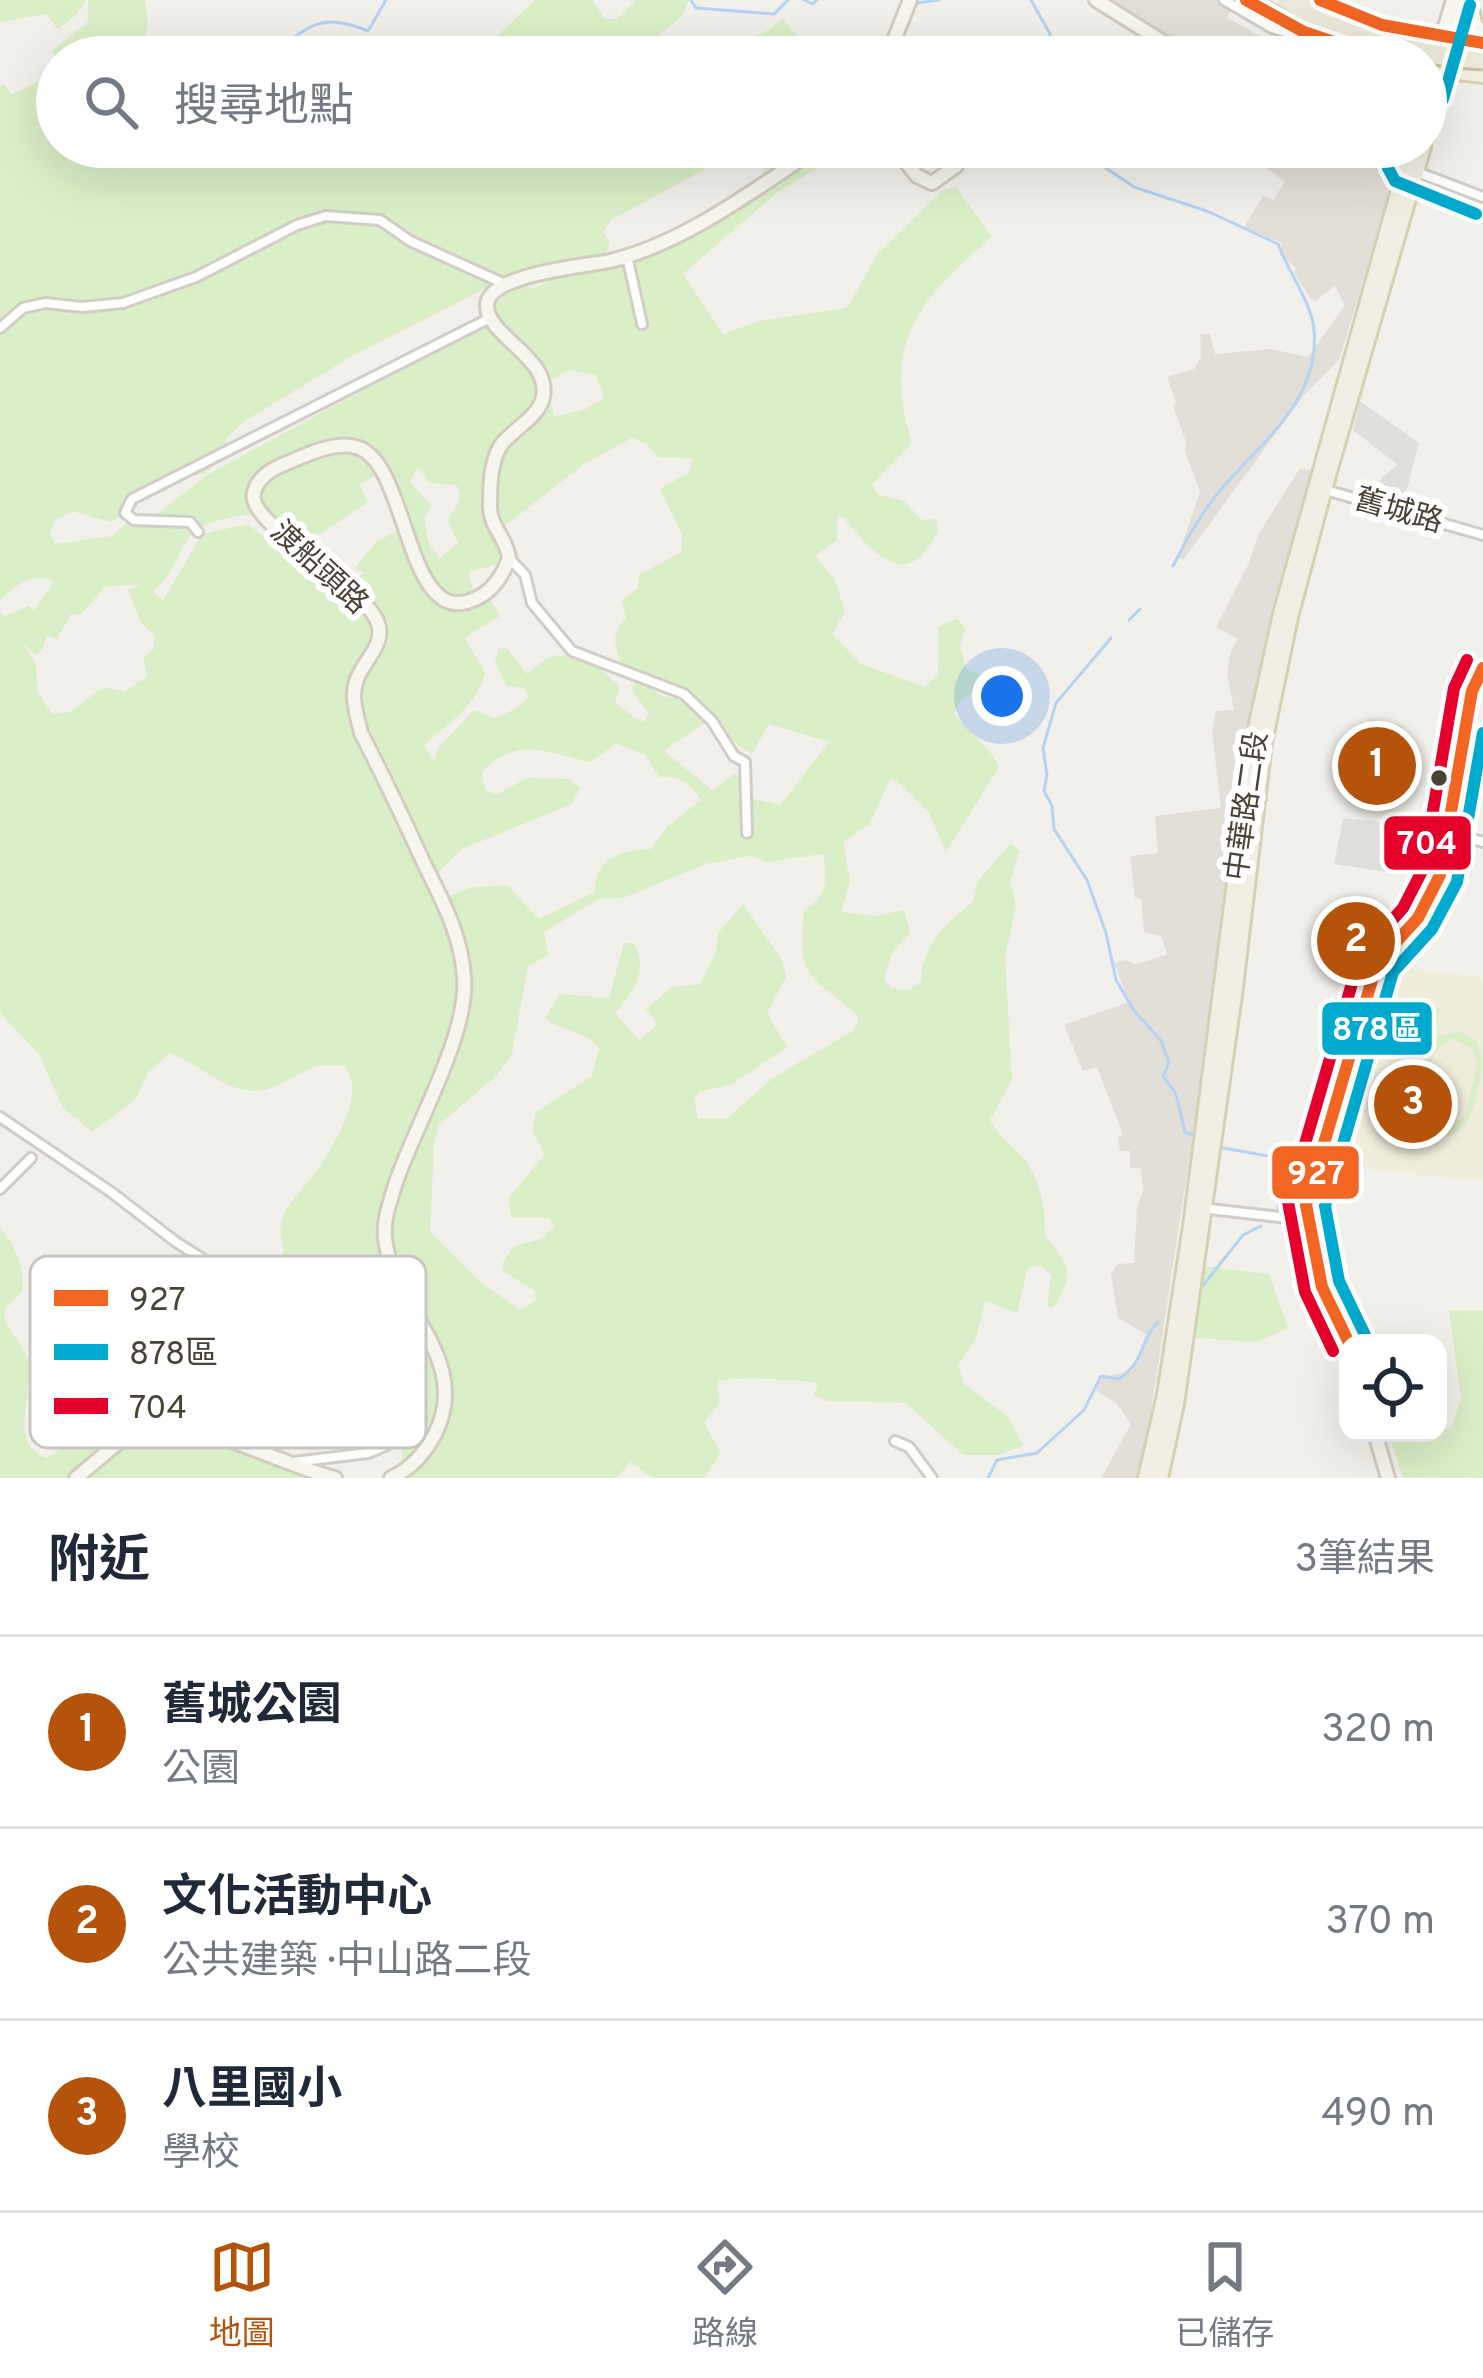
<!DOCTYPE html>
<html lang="zh-TW">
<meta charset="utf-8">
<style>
body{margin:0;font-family:Overpass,"Noto Sans TC",sans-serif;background:#f6f6f7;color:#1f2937}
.controls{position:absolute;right:36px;bottom:36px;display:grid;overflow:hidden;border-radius:24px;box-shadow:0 12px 48px #0002}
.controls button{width:108px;height:108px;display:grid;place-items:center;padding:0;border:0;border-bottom:3px solid #e0e1e3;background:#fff;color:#1f2937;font:60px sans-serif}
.you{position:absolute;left:1002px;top:696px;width:42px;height:42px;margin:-30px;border:9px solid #fff;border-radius:50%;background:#1a73e8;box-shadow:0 0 0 18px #1a73e833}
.badge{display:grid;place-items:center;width:78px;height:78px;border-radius:50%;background:#b45309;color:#fff;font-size:39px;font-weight:700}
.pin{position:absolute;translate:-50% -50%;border:6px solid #fff;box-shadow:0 3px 12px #0006}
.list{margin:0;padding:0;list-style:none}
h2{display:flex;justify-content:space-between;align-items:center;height:156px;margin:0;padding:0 48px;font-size:51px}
h2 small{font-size:39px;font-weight:400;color:#747a83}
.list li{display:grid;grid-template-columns:78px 1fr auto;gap:36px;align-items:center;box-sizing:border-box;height:192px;padding:0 48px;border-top:3px solid #e0e1e3}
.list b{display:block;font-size:45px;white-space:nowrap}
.list p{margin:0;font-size:39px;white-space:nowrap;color:#747a83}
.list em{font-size:39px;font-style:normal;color:#747a83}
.icon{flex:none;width:66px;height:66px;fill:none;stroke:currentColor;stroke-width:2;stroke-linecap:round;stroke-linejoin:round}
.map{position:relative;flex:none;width:1483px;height:1478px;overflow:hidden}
.search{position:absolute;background:#fff;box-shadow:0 12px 48px #0002;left:36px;right:36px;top:36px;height:132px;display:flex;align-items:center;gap:30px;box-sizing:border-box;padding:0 42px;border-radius:66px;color:#747a83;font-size:45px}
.sheet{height:732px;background:#fff}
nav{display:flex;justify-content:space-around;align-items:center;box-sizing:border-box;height:168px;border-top:3px solid #e0e1e3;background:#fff;font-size:33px;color:#747a83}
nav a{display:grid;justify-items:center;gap:6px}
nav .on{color:#b45309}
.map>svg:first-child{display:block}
.industrial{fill:#e2dfd8}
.education{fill:#f0eddb}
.green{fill:#daeec7;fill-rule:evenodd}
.parking{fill:#e1dfd9}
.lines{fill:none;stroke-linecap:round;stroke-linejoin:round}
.stream{stroke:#b6d3f3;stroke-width:3}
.street-casing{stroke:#d0cec7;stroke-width:14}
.secondary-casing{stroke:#d1cec0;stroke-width:18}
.primary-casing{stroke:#d6d0b5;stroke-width:20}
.highway-casing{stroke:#ccc2a2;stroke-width:21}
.street{stroke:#fdfdfc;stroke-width:8}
.secondary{stroke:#f7f6ee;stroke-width:12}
.primary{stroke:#f1efe4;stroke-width:14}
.highway{stroke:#ece8d9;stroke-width:15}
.highway-bridge-casing{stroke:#ccc2a2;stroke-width:21;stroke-linecap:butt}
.highway-bridge{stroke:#ece8d9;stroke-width:15}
.bus-1-casing{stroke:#fff;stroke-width:21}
.bus-2-casing{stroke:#fff;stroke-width:21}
.bus-3-casing{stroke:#fff;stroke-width:21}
.bus-1{stroke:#f26522;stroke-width:12}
.bus-2{stroke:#00a9ce;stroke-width:12}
.bus-3{stroke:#e4002b;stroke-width:12}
.bus-dot{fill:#484335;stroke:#fff;stroke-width:4.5}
.labels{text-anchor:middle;stroke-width:12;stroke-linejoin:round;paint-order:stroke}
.street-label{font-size:30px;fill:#484335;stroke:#fff}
.key{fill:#fff;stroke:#c8c7c2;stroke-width:3}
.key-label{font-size:33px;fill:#484335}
.line-badge{stroke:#fff;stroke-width:4.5}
.badge-label{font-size:33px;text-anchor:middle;font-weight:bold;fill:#fff}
</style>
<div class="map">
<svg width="1483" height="1478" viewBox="0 0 1483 1478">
<rect width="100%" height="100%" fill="#f2f0ea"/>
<g class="industrial">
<path d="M 1110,0 L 1226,0 L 1234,5 L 1227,18 L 1299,57 L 1202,57 Z"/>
<path d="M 1240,147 L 1344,147 L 1399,164 L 1339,360 L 1304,395 L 1183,560 L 1178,556 L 1200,492 L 1185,451 L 1186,442 L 1173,406 L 1176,403 L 1167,377 L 1194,369 L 1201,357 L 1200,334 L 1210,334 L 1215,354 L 1271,349 L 1308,357 L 1345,305 L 1335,286 L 1315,301 L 1310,298 L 1294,273 L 1296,268 L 1280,255 L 1282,243 L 1244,227 L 1263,196 L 1273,200 L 1285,182 Z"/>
<path d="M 1300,468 L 1313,471 L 1265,658 L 1149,1424 L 1137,1478 L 1101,1478 L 1131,1424 L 1117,1404 L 1093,1389 L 1104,1377 L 1132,1371 L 1146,1334 L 1118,1318 L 1111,1273 L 1118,1264 L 1134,1263 L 1137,1207 L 1143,1191 L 1141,1168 L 1130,1168 L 1130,1151 L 1120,1151 L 1118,1137 L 1123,1135 L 1097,1067 L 1083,1071 L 1064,1025 L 1129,1002 L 1114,963 L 1126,960 L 1135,965 L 1167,954 L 1161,936 L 1144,932 L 1141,899 L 1135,898 L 1130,856 L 1158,853 L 1155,816 L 1221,808 L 1212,732 L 1216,711 L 1234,710 L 1227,674 L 1230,654 L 1238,639 L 1216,627 L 1249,563 L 1258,535 Z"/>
</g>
<path class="education" d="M 1389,965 L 1483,978 L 1483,1182 L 1324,1164 Z"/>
<g class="green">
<path d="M 0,0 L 86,0 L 76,15 L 58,29 L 46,14 L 0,22 Z"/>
<path d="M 88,0 L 145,0 L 148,26 L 138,57 L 57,57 L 57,65 L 53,50 L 88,22 Z"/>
<path d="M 535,0 L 592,0 L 605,19 L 617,19 L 636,0 L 689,0 L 682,16 L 652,41 L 654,53 L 687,45 L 713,53 L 769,30 L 783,18 L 813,57 L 475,57 Z"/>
<path d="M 57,78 L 57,147 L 295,147 C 308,173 338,160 357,147 L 734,147 L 733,154 L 611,220 L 603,232 L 610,242 L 606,253 L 500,281 L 354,355 L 243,422 L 227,438 L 222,458 L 205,473 L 185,477 L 164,492 L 136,503 L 111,522 L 72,511 L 55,521 L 49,534 L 56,544 L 112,536 L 129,521 L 157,514 L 207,475 L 484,324 L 519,355 L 538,385 L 549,392 L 554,417 L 586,409 L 604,398 L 596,375 L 568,370 L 544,385 L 497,323 L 492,305 L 498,295 L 524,285 L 533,289 L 563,274 L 622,267 L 756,194 L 766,164 L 793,147 L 851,147 L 778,192 L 683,274 L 723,334 L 759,321 L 847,308 L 878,253 L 943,190 L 956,187 L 992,237 C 918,301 881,342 912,443 L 872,485 L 879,495 L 904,501 L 922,520 L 936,519 L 938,532 C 933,540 927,550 921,556 C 893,583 859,536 843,517 L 837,517 L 837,540 L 815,556 L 835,580 L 845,612 L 832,634 L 861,664 L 925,687 L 938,673 L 939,626 L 957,619 L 965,628 L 960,646 L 967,670 L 985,676 L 988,682 L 960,701 L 954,713 C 968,734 989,744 999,767 L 946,852 L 929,812 L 896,780 L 890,779 L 870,824 L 843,842 L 850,881 L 841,912 L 875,916 L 904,910 L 910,933 L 892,953 L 884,979 L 892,988 L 910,990 L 921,981 C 923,943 945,924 974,901 L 977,882 L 1011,843 L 1020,851 L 1010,881 L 1016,906 L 1005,956 L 1012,1080 L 990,1120 C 999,1136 1010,1144 1023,1158 C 1039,1176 1047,1211 1044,1234 C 1068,1265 1077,1271 1054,1307 L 1047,1307 L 1051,1275 L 1041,1266 L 1028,1267 L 1017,1313 L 985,1301 L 976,1339 L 958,1365 L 964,1384 L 1007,1416 L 1024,1446 L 998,1455 L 963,1455 L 906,1403 L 827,1401 L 814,1395 L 818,1383 C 803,1379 731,1377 717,1381 L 720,1403 L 704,1423 L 721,1453 L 704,1478 L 653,1478 L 631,1462 L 616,1478 L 380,1478 L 404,1465 C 396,1437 409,1426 428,1407 L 420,1384 L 411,1381 L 385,1333 L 343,1295 L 348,1305 L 348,1324 L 334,1340 L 273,1297 L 279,1273 L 274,1263 L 284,1251 C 282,1243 279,1232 281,1223 C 286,1202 307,1186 318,1169 C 334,1144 368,1093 344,1066 C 335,1066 324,1065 316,1067 C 294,1073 278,1091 254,1091 C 221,1090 199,1063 169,1053 L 148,1073 L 135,1100 L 92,1132 L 63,1108 L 39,1054 L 0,1013 L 0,613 L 5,616 L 28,606 L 34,610 L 54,582 C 30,571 18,585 0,600 L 0,85 L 5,84 L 11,95 L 39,81 L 47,90 ZM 632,438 L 645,443 L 659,457 L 693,459 L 688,473 L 660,489 L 682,534 L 681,552 L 639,575 L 638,588 L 622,600 L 626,618 C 611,633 614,644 621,663 L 678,693 L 677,699 L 662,696 L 635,679 L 632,691 L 649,713 L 644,722 L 636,719 L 615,702 L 620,686 L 587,659 L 551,655 L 527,674 L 507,648 L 498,649 L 495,663 L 507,686 L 524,688 L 529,697 L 515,709 L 495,718 L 474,710 L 438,748 L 434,761 L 424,745 C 447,725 479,704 485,672 L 464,638 L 500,616 L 491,601 L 477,602 L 468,572 L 495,565 L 503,552 L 502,528 L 584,464 ZM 418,467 L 430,483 L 456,485 C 465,498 456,508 447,519 L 458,543 L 440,558 L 428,542 L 424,517 L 432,506 L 410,482 ZM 381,472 L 400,487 L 405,526 L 375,543 L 355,568 L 364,573 L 351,583 L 365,600 L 369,599 L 362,605 L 296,548 L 285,553 L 248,524 L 202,534 L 163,601 L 153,591 C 173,578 176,553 191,535 C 198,527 207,524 217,521 C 261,508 270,518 305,544 L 368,502 L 359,485 ZM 140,584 L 128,590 L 141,622 L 155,637 L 153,650 L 143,658 L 147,676 L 125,692 L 103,687 L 70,712 L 52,714 L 37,691 L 36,665 L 22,641 L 35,655 L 43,649 L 46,636 L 57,639 L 71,614 L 80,615 L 105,587 ZM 704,723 L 752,754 L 769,724 L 829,742 L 780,805 L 754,799 L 735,773 L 713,791 L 664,751 ZM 616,743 L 645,755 L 659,777 C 679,775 691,784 701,800 L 668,826 L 651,849 C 621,850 595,857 595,892 L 539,919 L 507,885 L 473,887 L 447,897 L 439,872 L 462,849 L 572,804 L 580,788 L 570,779 L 527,778 L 496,795 L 485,789 L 482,772 C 516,735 546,753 591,762 ZM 823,854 C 827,882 828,895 804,911 C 798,979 806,972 857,1014 L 858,1023 L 853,1031 L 774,1077 L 727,1118 L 698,1118 L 694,1099 L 699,1092 L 732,1084 L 787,1047 L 767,1013 L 786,977 L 782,960 L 743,904 L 718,933 L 716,952 L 700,984 L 672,987 L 646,1009 L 658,1024 L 639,1040 L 615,1013 C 634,991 649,971 634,943 L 624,943 L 609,998 L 560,994 L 545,1018 C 565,1034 581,1028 599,1048 L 592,1076 L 536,1112 L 532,1131 L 545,1154 L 508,1199 L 512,1218 L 550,1218 L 554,1227 L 541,1239 L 514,1246 L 503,1262 L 503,1271 L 535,1291 L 536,1300 L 521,1310 L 481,1283 L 430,1232 L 434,1145 L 439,1125 L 496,1076 L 512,1054 L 528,966 L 549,955 L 544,932 L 599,899 L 623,898 L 706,864 L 750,856 L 768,862 Z"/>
<path d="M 1370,719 L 1404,726 L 1386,811 L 1351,805 Z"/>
<path d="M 1433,1007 L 1440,1008 L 1434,1038 L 1458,1031 C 1467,1035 1476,1038 1480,1048 C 1483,1060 1482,1074 1479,1086 C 1471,1123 1457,1155 1417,1121 L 1413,1135 L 1406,1133 ZM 1451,1039 L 1471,1047 L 1477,1064 L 1465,1116 L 1452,1125 L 1440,1126 L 1425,1114 C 1419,1090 1428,1050 1451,1039 Z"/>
<path d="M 0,1228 C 16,1245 23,1266 23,1290 L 4,1311 C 4,1332 25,1343 29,1362 C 35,1394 6,1442 46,1458 L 54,1454 L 126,1393 L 151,1386 L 236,1423 L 273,1464 L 304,1478 L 0,1478 Z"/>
<path d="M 1204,1266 L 1269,1274 L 1288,1328 L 1257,1342 L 1195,1338 Z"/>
<path d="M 1449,1310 L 1483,1310 L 1483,1478 L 1403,1477 L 1388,1433 L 1438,1433 L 1438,1428 L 1451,1429 L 1461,1398 Z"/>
</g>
<g class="parking">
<path d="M 1360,401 L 1419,443 L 1403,504 L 1369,498 L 1382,477 L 1398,465 L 1353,430 Z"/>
<path d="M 1343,818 L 1415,826 L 1406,875 L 1334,864 Z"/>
</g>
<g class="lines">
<g class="stream">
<path d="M 691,0 L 696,8 L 774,14 L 788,0"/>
<path d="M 804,0 L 812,4 L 817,0"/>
<path d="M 1031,0 L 1050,34 L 1055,57"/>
<path d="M 916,3 L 939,0"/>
<path d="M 256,57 C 306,42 305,5 368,31 L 386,0"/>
<path d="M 1075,147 L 1134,187 L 1207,211 L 1278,244 C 1288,272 1312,303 1314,330 C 1320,399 1264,440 1223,487 C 1202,511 1187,538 1173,566"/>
<path d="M 1129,620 L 1140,609"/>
<path d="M 1111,638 L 1056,703 L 1043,748 L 1047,775 L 1044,791 L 1052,806 L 1054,829 L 1087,880 L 1106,933 L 1116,980 L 1133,1009 L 1161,1041 L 1169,1063 L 1163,1076 L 1176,1094 L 1185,1132 L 1197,1137"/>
<path d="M 1218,1147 L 1279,1158"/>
<path d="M 1278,1208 L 1280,1195 L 1271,1181 L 1282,1158 L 1303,1155"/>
<path d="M 1201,1288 L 1243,1235 L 1261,1226"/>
<path d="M 988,1478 L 997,1460 L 1037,1453 L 1084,1410 L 1101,1376 L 1119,1379 C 1146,1360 1139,1342 1158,1322"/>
</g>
<defs>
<g id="street">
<path d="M 1224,0 L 1272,28 L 1312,40"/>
<path d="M 1345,12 L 1382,25 L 1440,37"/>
<path d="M 1339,46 L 1378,57"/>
<path d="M 1417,172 L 1483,197"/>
<path d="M 627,256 L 642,324"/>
<path d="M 0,328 L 23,308 L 45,303 L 82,307 L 123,303 L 196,277 L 297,225 L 326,216 L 380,220 L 410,241 L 505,284"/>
<path d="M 1322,489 L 1483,535"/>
<path d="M 198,532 L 190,522 L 134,520 L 125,513 L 132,499 L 490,318"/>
<path d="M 510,559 L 525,575 L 532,603 L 572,651 L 684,694 L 712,721 L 734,756 L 745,762 L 747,833"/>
<path d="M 1408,821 L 1483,842"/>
<path d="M 0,1117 L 111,1192 L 176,1242 L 319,1333 L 397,1394 L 401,1416 L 387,1445 L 368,1453 L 294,1462"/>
<path d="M 0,1189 L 31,1158"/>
<path d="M 1201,1208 L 1306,1220"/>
<path d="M 895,1441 L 909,1447 L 932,1478"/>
</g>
<g id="secondary">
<path d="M 1096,0 L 1187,57"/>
<path d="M 1470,0 L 1475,23 L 1483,35"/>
<path d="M 1442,37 L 1453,0"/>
<path d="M 1452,47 L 1464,0"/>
<path d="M 892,57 L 892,45 L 910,0"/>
<path d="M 894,147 L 917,176 L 932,183 L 956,166 L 963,147"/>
<path d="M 1351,147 L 1412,170"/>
<path d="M 1349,1343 L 1322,1287 L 1306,1205 L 1377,963 L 1418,918 L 1440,875 L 1472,691 L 1483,668"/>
<path d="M 1375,1433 L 1388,1478"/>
<path d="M 76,1478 C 95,1463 131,1428 153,1423 C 184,1415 294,1469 335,1478"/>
<path d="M 391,1478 C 411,1469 425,1453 435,1434 C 473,1359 392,1308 385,1238 C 383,1219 390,1203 395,1185 C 414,1127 469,1035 464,977 C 461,932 440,897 421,857 C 402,815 382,774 361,733 C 357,715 350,697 357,679 C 364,660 387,643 377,621 C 361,585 260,529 254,500 C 251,484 268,471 280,466 C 302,457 335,439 359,448 C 410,467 405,631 475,599 C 493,591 503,575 509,558 C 507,539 490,527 490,507 C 490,488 490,462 501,445 C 513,429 539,417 543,397 C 551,358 487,336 487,306 C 486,274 586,266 610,261 C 685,243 755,189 819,147"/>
</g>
<g id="primary">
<path d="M 1440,70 L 1483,75"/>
<path d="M 1426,94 L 1442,37 L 1483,43"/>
<path d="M 1426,137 L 1445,71"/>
<path d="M 1146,1478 L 1165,1395 L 1191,1226 L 1253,742 L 1281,614 L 1411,147"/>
<path d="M 1160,1478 L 1176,1404 L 1234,995 L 1264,743 L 1290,617 L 1324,489 L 1423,147"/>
</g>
<path id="highway" d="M 1246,0 L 1337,46"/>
</defs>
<use href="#street" class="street-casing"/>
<use href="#secondary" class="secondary-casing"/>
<use href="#primary" class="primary-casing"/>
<use href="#highway" class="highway-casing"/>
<use href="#street" class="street"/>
<use href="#secondary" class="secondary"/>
<use href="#primary" class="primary"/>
<use href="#highway" class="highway"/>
<defs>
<g id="highway-bridge">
<path d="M 1285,0 C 1344,38 1414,58 1483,61"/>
<path d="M 1306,0 C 1358,32 1422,47 1483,50"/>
</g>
</defs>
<use href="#highway-bridge" class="highway-bridge-casing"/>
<use href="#highway-bridge" class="highway-bridge"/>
<defs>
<g id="bus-1">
<path d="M 1246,0 L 1304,32 L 1378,57"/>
<path d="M 1320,0 L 1382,25 L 1483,43"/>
<path d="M 1349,1343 L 1322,1287 L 1306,1205 L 1377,963 L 1418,918 L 1440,875 L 1472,691 L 1483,668"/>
</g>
<g id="bus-2">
<path d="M 1443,99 L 1470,5"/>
<path d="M 1392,147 L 1388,168 L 1395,181 L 1476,214"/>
<path d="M 1365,1335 L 1339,1281 L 1325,1206 L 1393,972 L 1432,929 L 1457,882 L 1483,733"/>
</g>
<path id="bus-3" d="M 1333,1351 L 1305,1292 L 1288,1202 L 1360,956 L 1403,908 L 1423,869 L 1454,688 L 1467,660"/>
</defs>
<use href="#bus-1" class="bus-1-casing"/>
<use href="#bus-2" class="bus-2-casing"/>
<use href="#bus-3" class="bus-3-casing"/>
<use href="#bus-1" class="bus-1"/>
<use href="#bus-2" class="bus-2"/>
<use href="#bus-3" class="bus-3"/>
</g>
<circle class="bus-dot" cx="1439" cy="778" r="10"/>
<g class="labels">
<g class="street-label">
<text transform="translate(1399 510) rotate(16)" y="10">舊城路</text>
<text transform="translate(320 567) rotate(43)" y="10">渡船頭路</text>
<text transform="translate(1246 806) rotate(-82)" y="10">中華路二段</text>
</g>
</g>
<rect x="30" y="1256" width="396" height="192" rx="18" class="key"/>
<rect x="54" y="1290" width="54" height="16" fill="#f26522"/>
<rect x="54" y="1344" width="54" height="16" fill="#00a9ce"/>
<rect x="54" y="1398" width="54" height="16" fill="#e4002b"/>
<g class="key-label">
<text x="129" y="1310">927</text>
<text x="129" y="1364">878區</text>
<text x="129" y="1418">704</text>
</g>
<g class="line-badge">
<rect x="1382" y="814" width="91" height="58" rx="12" fill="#e4002b"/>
<rect x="1320" y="1000" width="114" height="57" rx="12" fill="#00a9ce"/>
<rect x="1270" y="1144" width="91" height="57" rx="12" fill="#f26522"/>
</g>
<g class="badge-label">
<text x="1427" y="854">704</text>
<text x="1377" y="1040">878區</text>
<text x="1316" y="1184">927</text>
</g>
</svg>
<div class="controls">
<button><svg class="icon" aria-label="locate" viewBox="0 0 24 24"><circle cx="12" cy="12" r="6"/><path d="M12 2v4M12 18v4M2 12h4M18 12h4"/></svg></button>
</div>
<div class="you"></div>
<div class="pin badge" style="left:1377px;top:766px">1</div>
<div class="pin badge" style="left:1356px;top:941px">2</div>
<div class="pin badge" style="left:1413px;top:1104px">3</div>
<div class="search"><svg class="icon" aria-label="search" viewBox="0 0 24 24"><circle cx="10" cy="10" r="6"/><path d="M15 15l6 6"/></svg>搜尋地點</div>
</div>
<section class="sheet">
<h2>附近<small>3筆結果</small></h2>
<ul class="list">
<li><span class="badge">1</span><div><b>舊城公園</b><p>公園</p></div><em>320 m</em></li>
<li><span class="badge">2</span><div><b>文化活動中心</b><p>公共建築 · 中山路二段</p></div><em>370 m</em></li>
<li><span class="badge">3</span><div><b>八里國小</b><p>學校</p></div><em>490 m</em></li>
</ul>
</section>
<nav>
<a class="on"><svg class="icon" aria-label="map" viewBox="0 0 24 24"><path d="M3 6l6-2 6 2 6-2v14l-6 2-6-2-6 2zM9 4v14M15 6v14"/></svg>地圖</a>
<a><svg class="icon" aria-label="directions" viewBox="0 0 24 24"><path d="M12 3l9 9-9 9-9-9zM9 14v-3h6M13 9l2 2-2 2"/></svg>路線</a>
<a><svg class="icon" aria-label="saved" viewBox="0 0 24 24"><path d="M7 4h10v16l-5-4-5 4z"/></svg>已儲存</a>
</nav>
